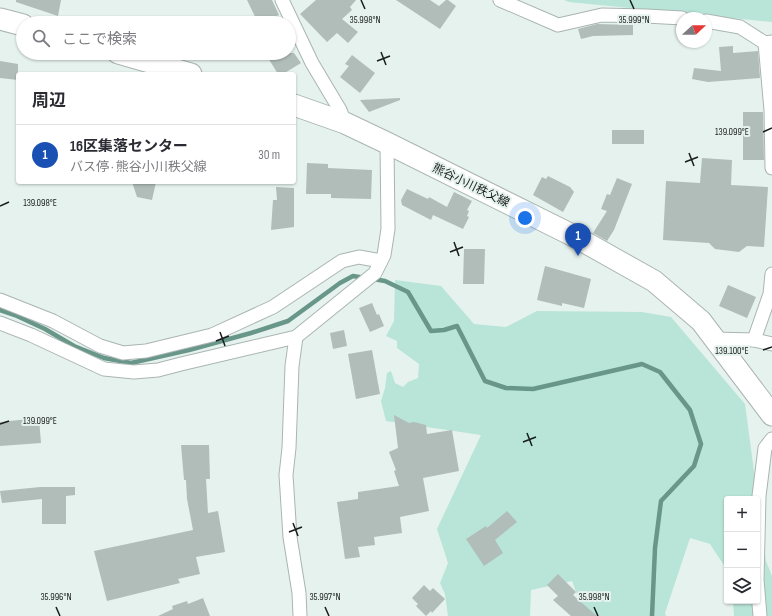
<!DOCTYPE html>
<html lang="ja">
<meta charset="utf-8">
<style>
body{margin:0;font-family:"Sofia Sans Condensed","Noto Sans JP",sans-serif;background:#f2f2f3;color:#2b2b33}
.controls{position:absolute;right:12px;bottom:12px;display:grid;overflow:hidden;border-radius:4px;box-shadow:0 1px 3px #0004}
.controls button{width:36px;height:36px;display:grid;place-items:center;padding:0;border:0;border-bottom:1px solid #e1e1e2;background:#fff;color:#2b2b33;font:20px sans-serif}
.compass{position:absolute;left:676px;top:12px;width:36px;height:36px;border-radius:50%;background:#fff;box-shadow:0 1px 3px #0004;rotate:69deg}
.you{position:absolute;left:525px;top:218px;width:14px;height:14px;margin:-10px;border:3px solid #fff;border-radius:50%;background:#1a73e8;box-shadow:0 0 0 6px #1a73e833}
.badge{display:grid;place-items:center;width:26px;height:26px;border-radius:50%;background:#0f766e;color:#fff;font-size:13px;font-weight:700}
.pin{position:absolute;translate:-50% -33px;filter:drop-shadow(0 1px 2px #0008)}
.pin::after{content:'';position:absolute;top:21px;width:14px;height:12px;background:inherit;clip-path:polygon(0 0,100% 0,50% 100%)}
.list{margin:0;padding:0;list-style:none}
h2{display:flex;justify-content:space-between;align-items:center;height:52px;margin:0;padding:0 16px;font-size:17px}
h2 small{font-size:13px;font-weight:400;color:#7c7c81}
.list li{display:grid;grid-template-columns:26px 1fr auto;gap:12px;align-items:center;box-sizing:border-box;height:60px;padding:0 16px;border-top:1px solid #e1e1e2}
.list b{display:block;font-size:15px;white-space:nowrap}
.list p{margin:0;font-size:13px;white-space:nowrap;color:#7c7c81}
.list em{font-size:13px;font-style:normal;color:#7c7c81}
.icon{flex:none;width:22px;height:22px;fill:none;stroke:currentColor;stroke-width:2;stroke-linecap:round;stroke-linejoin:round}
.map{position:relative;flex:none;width:772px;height:616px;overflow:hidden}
.search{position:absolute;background:#fff;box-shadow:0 1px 3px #0004;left:16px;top:16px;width:280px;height:44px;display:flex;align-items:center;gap:10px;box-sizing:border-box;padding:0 14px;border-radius:22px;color:#7c7c81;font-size:15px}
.panel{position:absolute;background:#fff;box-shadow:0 1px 3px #0004;left:16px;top:72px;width:280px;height:112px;border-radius:4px}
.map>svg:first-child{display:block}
.green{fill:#b8e5d7}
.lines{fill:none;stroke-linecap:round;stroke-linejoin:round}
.stream{stroke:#689689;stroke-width:4.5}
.building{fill:#b1bdb9}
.street-casing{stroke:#aab5b2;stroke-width:15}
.primary-casing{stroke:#aab5b2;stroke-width:23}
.street{stroke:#fff;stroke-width:13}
.primary{stroke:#fff;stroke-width:21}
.ticks{fill:none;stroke:#191d1c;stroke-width:1.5}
.labels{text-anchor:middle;stroke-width:4;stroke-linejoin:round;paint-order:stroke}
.street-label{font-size:12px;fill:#191d1c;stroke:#e6f2ee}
.ticks-label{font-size:10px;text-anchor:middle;fill:#191d1c;stroke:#e6f2ee;stroke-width:4;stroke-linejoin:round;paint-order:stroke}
</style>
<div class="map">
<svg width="772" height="616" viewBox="0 0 772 616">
<rect width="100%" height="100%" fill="#e6f2ee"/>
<g class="green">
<path d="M 564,0 L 772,0 L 772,22 L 569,2 Z"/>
<path d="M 395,280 L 441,286 L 474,324 L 506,327 L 537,311 L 642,312 L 671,317 L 745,404 L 766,561 L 772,576 L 772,616 L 734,616 L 733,601 L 757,601 L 757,499 L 727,499 L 727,570 L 710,544 L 690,538 L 665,613 L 666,616 L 590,616 L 576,592 L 572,581 L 531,590 L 530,616 L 448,616 L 445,594 L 440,583 L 448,563 L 437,529 L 481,435 L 386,421 L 381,401 L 385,388 L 387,373 L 391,371 L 395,383 L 403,387 L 408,382 L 418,378 L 419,364 L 397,348 L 397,341 L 386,336 L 394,321 Z"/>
</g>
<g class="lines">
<g class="stream">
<path d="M 373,279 L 385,281 L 408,292 L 431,331 L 444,330 L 457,326 L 485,381 L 506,388 L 533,389 L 642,364 L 660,372 L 690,410 L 701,444 L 694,466 L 661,501 L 655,548 L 652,616"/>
<path d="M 0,310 L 17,316 L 45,329 L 74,346 L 104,358 L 131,363 L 189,350 L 251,333 L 288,321 L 340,283 L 353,276 L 365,278"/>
</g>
</g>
<g class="building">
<path d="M 16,0 L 61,0 L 58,16 L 16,2 Z"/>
<path d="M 247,0 L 272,0 L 279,15 L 263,23 L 258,23 Z"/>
<path d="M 316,0 L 356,0 L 350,7 L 352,10 L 342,19 L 358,32 L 348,43 L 337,33 L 327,42 L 300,14 Z"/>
<path d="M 396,0 L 430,0 L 439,6 L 446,0 L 448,0 L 456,6 L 440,29 Z"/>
<path d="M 597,24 L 633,25 L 633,35 L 593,36 L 581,39 L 578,29 Z"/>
<path d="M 733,46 L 733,53 L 758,51 L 760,78 L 708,82 L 692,79 L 694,68 L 721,71 L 719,47 Z"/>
<path d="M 265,53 L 294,53 L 301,63 L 283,74 L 278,74 Z"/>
<path d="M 352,55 L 375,73 L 360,93 L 340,77 L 349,66 L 345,64 Z"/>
<path d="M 0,61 L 18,64 L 18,80 L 0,78 Z"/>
<path d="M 400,98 L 400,100 L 369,112 L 360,100 Z"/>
<path d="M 743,112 L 763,112 L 764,160 L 743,160 Z"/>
<rect x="612" y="130" width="32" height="14"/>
<path d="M 702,158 L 732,160 L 731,185 L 768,187 L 764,247 L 747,246 L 739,252 L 715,249 L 709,243 L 663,240 L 666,181 L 700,183 Z"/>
<path d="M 307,163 L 328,164 L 328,168 L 372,170 L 371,199 L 331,198 L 331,194 L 306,194 Z"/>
<path d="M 548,176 L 570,187 L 574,192 L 563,212 L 533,195 L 542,177 L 546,179 Z"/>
<path d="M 617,178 L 632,184 L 614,230 L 607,241 L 593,233 L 607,211 L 601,209 L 607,194 L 610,195 Z"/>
<path d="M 132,182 L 156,182 L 152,200 L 137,197 Z"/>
<path d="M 276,187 L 294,188 L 294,227 L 271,230 L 273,200 L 277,200 Z"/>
<path d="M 407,189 L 428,199 L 429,197 L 447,207 L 454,192 L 472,201 L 467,210 L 469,211 L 467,216 L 469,217 L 463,229 L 433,215 L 431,220 L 402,205 L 401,200 Z"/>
<path d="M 464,249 L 485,249 L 484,284 L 463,284 Z"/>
<path d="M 545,266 L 591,279 L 584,308 L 562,303 L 562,306 L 537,300 Z"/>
<path d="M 728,285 L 756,297 L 747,318 L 719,306 Z"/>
<path d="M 372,303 L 377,315 L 379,314 L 384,326 L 370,332 L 359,308 Z"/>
<path d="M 344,330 L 347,346 L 333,349 L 330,333 Z"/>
<path d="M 372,350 L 380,394 L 356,399 L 348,354 Z"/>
<path d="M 394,415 L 409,423 L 414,422 L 426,425 L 427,434 L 452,430 L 459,471 L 423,478 L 429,511 L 400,517 L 402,533 L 374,537 L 375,545 L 358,547 L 360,557 L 345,559 L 337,502 L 358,499 L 358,492 L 399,486 L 394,471 L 396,470 L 389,452 L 398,448 Z"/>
<path d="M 39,418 L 41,443 L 0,446 L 0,422 Z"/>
<path d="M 181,445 L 209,445 L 210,479 L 206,479 L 208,513 L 218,511 L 225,552 L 196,557 L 200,574 L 178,579 L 180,583 L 107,601 L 94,551 L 193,530 L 187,499 L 186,480 L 184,480 Z"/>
<path d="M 40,487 L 75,487 L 75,495 L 66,496 L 66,524 L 42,524 L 42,499 L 2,503 L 0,491 Z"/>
<path d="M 507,511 L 517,522 L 495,540 L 503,553 L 484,566 L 466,539 L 486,526 L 487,528 Z"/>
<path d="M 558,574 L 576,592 L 573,595 L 597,616 L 571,616 L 553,600 L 558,596 L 547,585 Z"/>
<path d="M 424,585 L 430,591 L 433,588 L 445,599 L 432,613 L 431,611 L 426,616 L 416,606 L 418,604 L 412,598 Z"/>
<path d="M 203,598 L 210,616 L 158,616 L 173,609 L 172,606 L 187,601 L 188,604 Z"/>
</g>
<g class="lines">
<defs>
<g id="street">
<path d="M 282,0 L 312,63 L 340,110 L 345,123"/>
<path d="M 500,0 L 558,25 L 602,15 L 646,16 L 682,18"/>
<path d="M 706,21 L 740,27 L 765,43 L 772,42"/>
<path d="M 765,43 L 771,110 L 772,168"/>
<path d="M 0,300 L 53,321 L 100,346 L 123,353 L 146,351 L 212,335 L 273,307 L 342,261 L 359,257 L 381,261"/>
<path d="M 0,323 L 31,335 L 104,369 L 134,372 L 158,370 L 181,364 L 296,337 L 375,273 L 384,255 L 388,229 L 387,143"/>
<path d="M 296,337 L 292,366 L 289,448 L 286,475 L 290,537 L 299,593 L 300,616"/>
<path d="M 714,339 L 754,340 L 772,344"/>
<path d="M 754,340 L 770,294 L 772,274"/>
<path d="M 760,616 L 757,580 L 759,496 L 765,448 L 772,439"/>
</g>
<g id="primary">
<path d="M 0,19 L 23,25"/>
<path d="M 118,53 L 191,74"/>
<path d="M 294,105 L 345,123 L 387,143 L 572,235 L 654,281 L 701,321 L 772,415"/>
</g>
</defs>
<use href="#street" class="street-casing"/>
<use href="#primary" class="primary-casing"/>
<use href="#street" class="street"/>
<use href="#primary" class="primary"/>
</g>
<path class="ticks" d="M 361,0 L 365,9M 630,0 L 634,9M 381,52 L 386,65M 377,61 L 390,56M 763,132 L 772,128M 689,153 L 694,166M 685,162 L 698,157M 0,206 L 9,202M 454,242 L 459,256M 450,252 L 463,247M 220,332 L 225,346M 216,341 L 229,336M 763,350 L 772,347M 0,424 L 9,421M 527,433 L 532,446M 523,442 L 536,437M 293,523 L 298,536M 289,532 L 302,527M 56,607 L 60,616M 325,607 L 329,616M 594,607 L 598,616"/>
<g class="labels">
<g class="street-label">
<text transform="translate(471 185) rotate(26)" y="4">熊谷小川秩父線</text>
</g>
</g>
<g class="ticks-label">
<text x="365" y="23">35.998°N</text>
<text x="634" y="23">35.999°N</text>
<text x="732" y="135">139.099°E</text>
<text x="40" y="206">139.098°E</text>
<text x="732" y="354">139.100°E</text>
<text x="40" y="424">139.099°E</text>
<text x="56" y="600">35.996°N</text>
<text x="325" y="600">35.997°N</text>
<text x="594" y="600">35.998°N</text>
</g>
</svg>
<div class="controls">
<button>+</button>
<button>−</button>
<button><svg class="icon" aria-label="layers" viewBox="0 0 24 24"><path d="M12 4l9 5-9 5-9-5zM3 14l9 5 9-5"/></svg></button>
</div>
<svg class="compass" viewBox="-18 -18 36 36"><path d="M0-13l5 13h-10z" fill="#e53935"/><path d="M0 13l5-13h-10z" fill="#7c7c81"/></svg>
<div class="you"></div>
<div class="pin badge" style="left:578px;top:256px;background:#1a4fb4">1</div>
<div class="search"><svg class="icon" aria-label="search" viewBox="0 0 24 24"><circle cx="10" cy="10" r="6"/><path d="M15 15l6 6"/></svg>ここで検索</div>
<section class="panel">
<h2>周辺<small></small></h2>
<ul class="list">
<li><span class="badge" style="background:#1a4fb4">1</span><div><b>16区集落センター</b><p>バス停 · 熊谷小川秩父線</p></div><em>30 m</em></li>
</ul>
</section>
</div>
